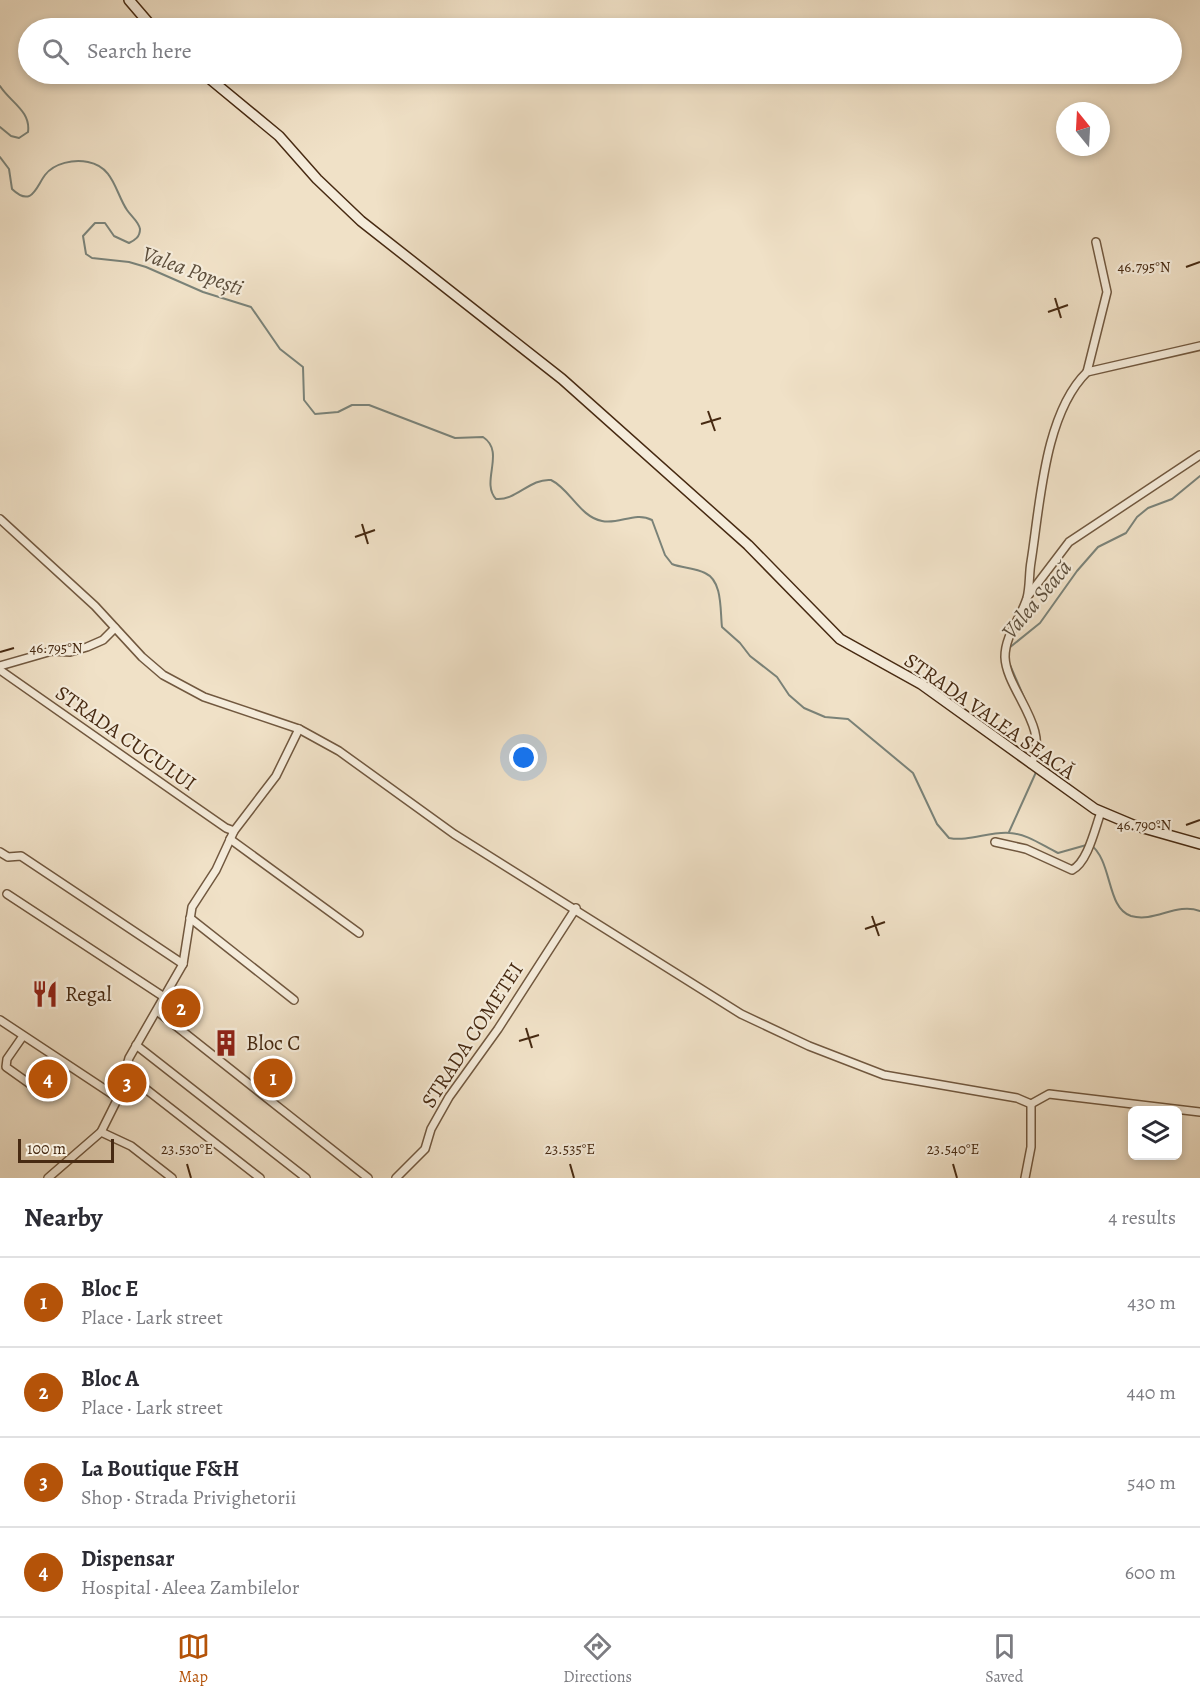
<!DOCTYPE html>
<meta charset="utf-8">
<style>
body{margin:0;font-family:Alegreya,serif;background:#f2f2f3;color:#2b2b33}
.controls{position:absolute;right:18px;bottom:18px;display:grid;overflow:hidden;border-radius:9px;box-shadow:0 3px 9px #0003}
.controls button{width:54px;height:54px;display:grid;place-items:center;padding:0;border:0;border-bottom:2px solid #e1e1e2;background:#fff;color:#2b2b33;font:30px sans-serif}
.compass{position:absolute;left:1056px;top:102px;width:54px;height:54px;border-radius:50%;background:#fff;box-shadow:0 3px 9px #0003;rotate:342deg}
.scale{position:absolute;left:18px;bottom:15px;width:96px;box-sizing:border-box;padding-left:6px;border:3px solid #472a12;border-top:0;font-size:16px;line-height:21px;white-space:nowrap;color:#472a12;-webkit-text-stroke:4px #f5ecdb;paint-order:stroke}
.you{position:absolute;left:524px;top:758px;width:21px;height:21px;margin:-15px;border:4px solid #fff;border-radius:50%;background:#1a73e8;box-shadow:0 0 0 9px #1a73e833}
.badge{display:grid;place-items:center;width:39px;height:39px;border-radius:50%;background:#b45309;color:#fff;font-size:20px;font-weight:700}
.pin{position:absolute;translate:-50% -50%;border:3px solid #fff;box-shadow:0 2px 6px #0006}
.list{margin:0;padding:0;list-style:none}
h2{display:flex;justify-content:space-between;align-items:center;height:78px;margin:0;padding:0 24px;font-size:26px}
h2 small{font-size:20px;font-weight:400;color:#7c7c81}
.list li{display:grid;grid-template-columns:39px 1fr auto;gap:18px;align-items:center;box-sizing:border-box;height:90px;padding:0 24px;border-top:2px solid #e1e1e2}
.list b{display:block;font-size:22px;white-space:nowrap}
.list p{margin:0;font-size:20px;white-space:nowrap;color:#7c7c81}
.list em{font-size:20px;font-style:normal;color:#7c7c81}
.icon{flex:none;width:33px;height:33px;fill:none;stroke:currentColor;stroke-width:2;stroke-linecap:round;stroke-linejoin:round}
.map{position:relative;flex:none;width:1200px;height:1178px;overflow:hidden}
.search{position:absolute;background:#fff;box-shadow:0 3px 9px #0003;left:18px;right:18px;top:18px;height:66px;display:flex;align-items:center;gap:15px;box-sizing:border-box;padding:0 21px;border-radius:33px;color:#7c7c81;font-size:22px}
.sheet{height:438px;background:#fff}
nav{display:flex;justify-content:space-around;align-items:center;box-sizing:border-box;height:84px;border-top:2px solid #e1e1e2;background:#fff;font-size:16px;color:#7c7c81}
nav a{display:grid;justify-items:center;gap:3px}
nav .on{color:#b45309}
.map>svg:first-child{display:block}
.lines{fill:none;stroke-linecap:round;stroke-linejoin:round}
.stream{stroke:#7a8278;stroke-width:2}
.minor-casing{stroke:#71583f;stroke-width:10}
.secondary-casing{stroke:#472a12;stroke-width:12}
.minor{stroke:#f5ecdb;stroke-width:7}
.secondary{stroke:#f5ecdb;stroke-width:9}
.ticks{fill:none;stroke:#472a12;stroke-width:2}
.labels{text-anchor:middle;stroke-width:4.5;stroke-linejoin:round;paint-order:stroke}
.street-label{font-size:21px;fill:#472a12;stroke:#f5ecdb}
.poi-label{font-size:21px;fill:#472a12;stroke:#f5ecdb;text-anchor:start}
.water-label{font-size:22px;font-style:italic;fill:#5c4e3c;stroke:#f5ecdb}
.ticks-label{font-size:15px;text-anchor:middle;fill:#472a12;stroke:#f5ecdb;stroke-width:4.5;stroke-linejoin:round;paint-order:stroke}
</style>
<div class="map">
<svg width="1200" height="1178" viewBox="0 0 1200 1178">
<rect width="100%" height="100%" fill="#f0e1c7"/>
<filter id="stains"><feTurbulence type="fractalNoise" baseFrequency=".00333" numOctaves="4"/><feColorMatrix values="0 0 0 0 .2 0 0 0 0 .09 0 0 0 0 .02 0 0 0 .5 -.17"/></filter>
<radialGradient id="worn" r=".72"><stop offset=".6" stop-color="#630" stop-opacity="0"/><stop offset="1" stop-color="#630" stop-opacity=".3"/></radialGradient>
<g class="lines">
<g class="stream">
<path d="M 0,86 C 10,102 31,111 28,132 L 19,138 L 11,136 L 0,127"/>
<path d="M 0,157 L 9,169 L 12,189 C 32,208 36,187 45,175 C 54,163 74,159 88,162 C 114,167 115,192 127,210 C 131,216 139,222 140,229 C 140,237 135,240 129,243 L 114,236 L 105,223 L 95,223 L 83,236 L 86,254 L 92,258 L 129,262 L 146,267 L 203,292 L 251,307 L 280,349 L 303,367 L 304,400 L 315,414 L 338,412 L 352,405 L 369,405 L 455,438 L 483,437 C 506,452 480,482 496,499 C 516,501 530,478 551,480 C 570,489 580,517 602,521 C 619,525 635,511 652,520 L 665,555 L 672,564 C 682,568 695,568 705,573 C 723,581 720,611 722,627 L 740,643 L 750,656 L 777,677 L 789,695 L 804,708 L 825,717 L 848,719 L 913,773 L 937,824 L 949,838 C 969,842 990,831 1010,833 C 1028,834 1043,846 1058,853 L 1090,844 C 1113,861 1106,908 1131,916 C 1155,923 1176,902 1200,911"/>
<path d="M 1009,648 L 1040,623 L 1077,571 L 1098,547 L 1126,533 L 1137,517 L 1148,508 L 1172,499 L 1200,476"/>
<path d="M 1010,665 L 1029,709"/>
<path d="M 1039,747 L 1039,765"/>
<path d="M 1009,832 L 1037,770"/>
</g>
<defs>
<g id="minor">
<path d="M 1087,372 L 1107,292 L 1096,242"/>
<path d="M 0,519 L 95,606 L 142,657 L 163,675 L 204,697 L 299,729 L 339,751 L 454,834 L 741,1014 L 809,1046 L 884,1075 L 1017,1098 L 1031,1104"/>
<path d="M 1028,596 L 1069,542 L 1200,455"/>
<path d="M 0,666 L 52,651 L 70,652 L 87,647 L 103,640 L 115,628"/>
<path d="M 0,670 L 190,803 L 226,828 L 234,831"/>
<path d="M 1031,764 C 1052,729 1006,690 1005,657 C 1005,635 1021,618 1027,598 C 1030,587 1029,573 1031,562 C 1040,506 1044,414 1087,372 L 1200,346"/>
<path d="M 230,839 L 359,933"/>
<path d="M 995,842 L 1026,849 L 1072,870 C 1088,862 1095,828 1101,812"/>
<path d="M 0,852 L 8,857 L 21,856 L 183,964"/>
<path d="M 7,894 L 164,997"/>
<path d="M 190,918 L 294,1000"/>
<path d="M 157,1011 L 368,1178"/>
<path d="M 0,1020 L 118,1098"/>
<path d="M 23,1036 L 7,1059 L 6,1067 L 44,1094"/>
<path d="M 136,1045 L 306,1178"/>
<path d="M 124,1072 L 260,1178"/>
<path d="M 1031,1104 L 1049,1094 L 1200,1112"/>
<path d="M 101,1132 L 131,1146 L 172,1178"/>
<path d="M 48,1178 L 101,1132 L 118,1098 L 129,1058 L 183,964 L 192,907 L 216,870 L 234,831 L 276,776 L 299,729"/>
<path d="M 396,1178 L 425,1149 L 431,1129 L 449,1097 L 498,1029 L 576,908"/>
<path d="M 1025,1178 L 1031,1147 L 1031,1104"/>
</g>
<g id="secondary">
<path d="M 129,0 L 153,28"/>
<path d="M 204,74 L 279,136 L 317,179 L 361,221 L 562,379 L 748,545 L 840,639 L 921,684 L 1095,809 L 1133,825 L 1200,844"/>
</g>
</defs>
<use href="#minor" class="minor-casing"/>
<use href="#secondary" class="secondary-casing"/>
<use href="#minor" class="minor"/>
<use href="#secondary" class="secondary"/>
</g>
<path class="ticks" d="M 1186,267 L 1200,262M 1055,298 L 1061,318M 1048,312 L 1068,305M 708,411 L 715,431M 701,424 L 721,418M 362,524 L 368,544M 355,537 L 375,530M 0,652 L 14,648M 1186,825 L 1200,820M 872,916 L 879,936M 865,929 L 885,922M 526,1028 L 532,1048M 519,1041 L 539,1035M 187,1164 L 191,1178M 570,1164 L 574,1178M 953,1164 L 957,1178"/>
<defs>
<symbol id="restaurant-bare" viewBox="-9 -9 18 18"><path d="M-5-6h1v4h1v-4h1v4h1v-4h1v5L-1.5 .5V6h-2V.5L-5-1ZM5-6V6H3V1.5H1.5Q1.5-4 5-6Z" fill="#8f2418" stroke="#f5ecdb" stroke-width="2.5" paint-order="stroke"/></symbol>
<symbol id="building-bare" viewBox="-9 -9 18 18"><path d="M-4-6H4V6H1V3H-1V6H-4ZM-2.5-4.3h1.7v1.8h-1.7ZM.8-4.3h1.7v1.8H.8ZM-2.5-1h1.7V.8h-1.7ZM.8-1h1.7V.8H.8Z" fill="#8f2418" stroke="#f5ecdb" stroke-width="2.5" paint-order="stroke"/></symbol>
</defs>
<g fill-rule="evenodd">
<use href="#restaurant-bare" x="26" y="975" width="38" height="38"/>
<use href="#building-bare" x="207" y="1024" width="38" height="38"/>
</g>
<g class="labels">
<g class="street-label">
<text transform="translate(990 716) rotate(35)" y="7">STRADA VALEA SEACĂ</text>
<text transform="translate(126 738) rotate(35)" y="7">STRADA CUCULUI</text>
<text transform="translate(472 1035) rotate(-57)" y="7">STRADA COMETEI</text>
</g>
<g class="poi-label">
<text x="65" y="1001">Regal</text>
<text x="246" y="1050">Bloc C</text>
</g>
<g class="water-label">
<text transform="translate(193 270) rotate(20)" y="8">Valea Popești</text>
<text transform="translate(1036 599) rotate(-50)" y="8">Valea Seacă</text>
</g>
</g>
<g class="ticks-label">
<text x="1144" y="272">46.795°N</text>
<text x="56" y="653">46.795°N</text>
<text x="1144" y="830">46.790°N</text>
<text x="187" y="1154">23.530°E</text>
<text x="570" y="1154">23.535°E</text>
<text x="953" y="1154">23.540°E</text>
</g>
<rect width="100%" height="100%" filter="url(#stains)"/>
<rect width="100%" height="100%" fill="url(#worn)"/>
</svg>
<div class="controls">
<button><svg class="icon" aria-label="layers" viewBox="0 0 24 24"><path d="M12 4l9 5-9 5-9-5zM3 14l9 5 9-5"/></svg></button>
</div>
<svg class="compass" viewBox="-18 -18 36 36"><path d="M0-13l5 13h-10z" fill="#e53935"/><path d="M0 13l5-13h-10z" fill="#7c7c81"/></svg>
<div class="scale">100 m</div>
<div class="you"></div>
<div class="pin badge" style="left:273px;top:1078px">1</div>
<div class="pin badge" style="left:181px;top:1008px">2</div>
<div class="pin badge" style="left:127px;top:1083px">3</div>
<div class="pin badge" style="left:48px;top:1079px">4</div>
<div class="search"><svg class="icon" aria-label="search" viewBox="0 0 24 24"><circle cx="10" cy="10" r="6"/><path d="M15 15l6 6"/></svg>Search here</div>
</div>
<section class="sheet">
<h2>Nearby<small>4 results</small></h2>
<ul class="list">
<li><span class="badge">1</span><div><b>Bloc E</b><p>Place · Lark street</p></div><em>430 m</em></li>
<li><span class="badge">2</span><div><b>Bloc A</b><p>Place · Lark street</p></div><em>440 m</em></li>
<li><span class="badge">3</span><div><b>La Boutique F&amp;H</b><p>Shop · Strada Privighetorii</p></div><em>540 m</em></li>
<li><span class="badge">4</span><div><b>Dispensar</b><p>Hospital · Aleea Zambilelor</p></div><em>600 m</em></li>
</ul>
</section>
<nav>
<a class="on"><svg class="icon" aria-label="map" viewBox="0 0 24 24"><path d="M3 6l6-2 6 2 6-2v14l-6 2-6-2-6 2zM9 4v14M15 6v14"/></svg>Map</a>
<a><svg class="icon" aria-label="directions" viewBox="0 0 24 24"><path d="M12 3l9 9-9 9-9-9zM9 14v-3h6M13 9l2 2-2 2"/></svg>Directions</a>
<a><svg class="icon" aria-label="saved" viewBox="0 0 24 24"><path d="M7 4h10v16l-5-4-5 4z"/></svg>Saved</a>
</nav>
